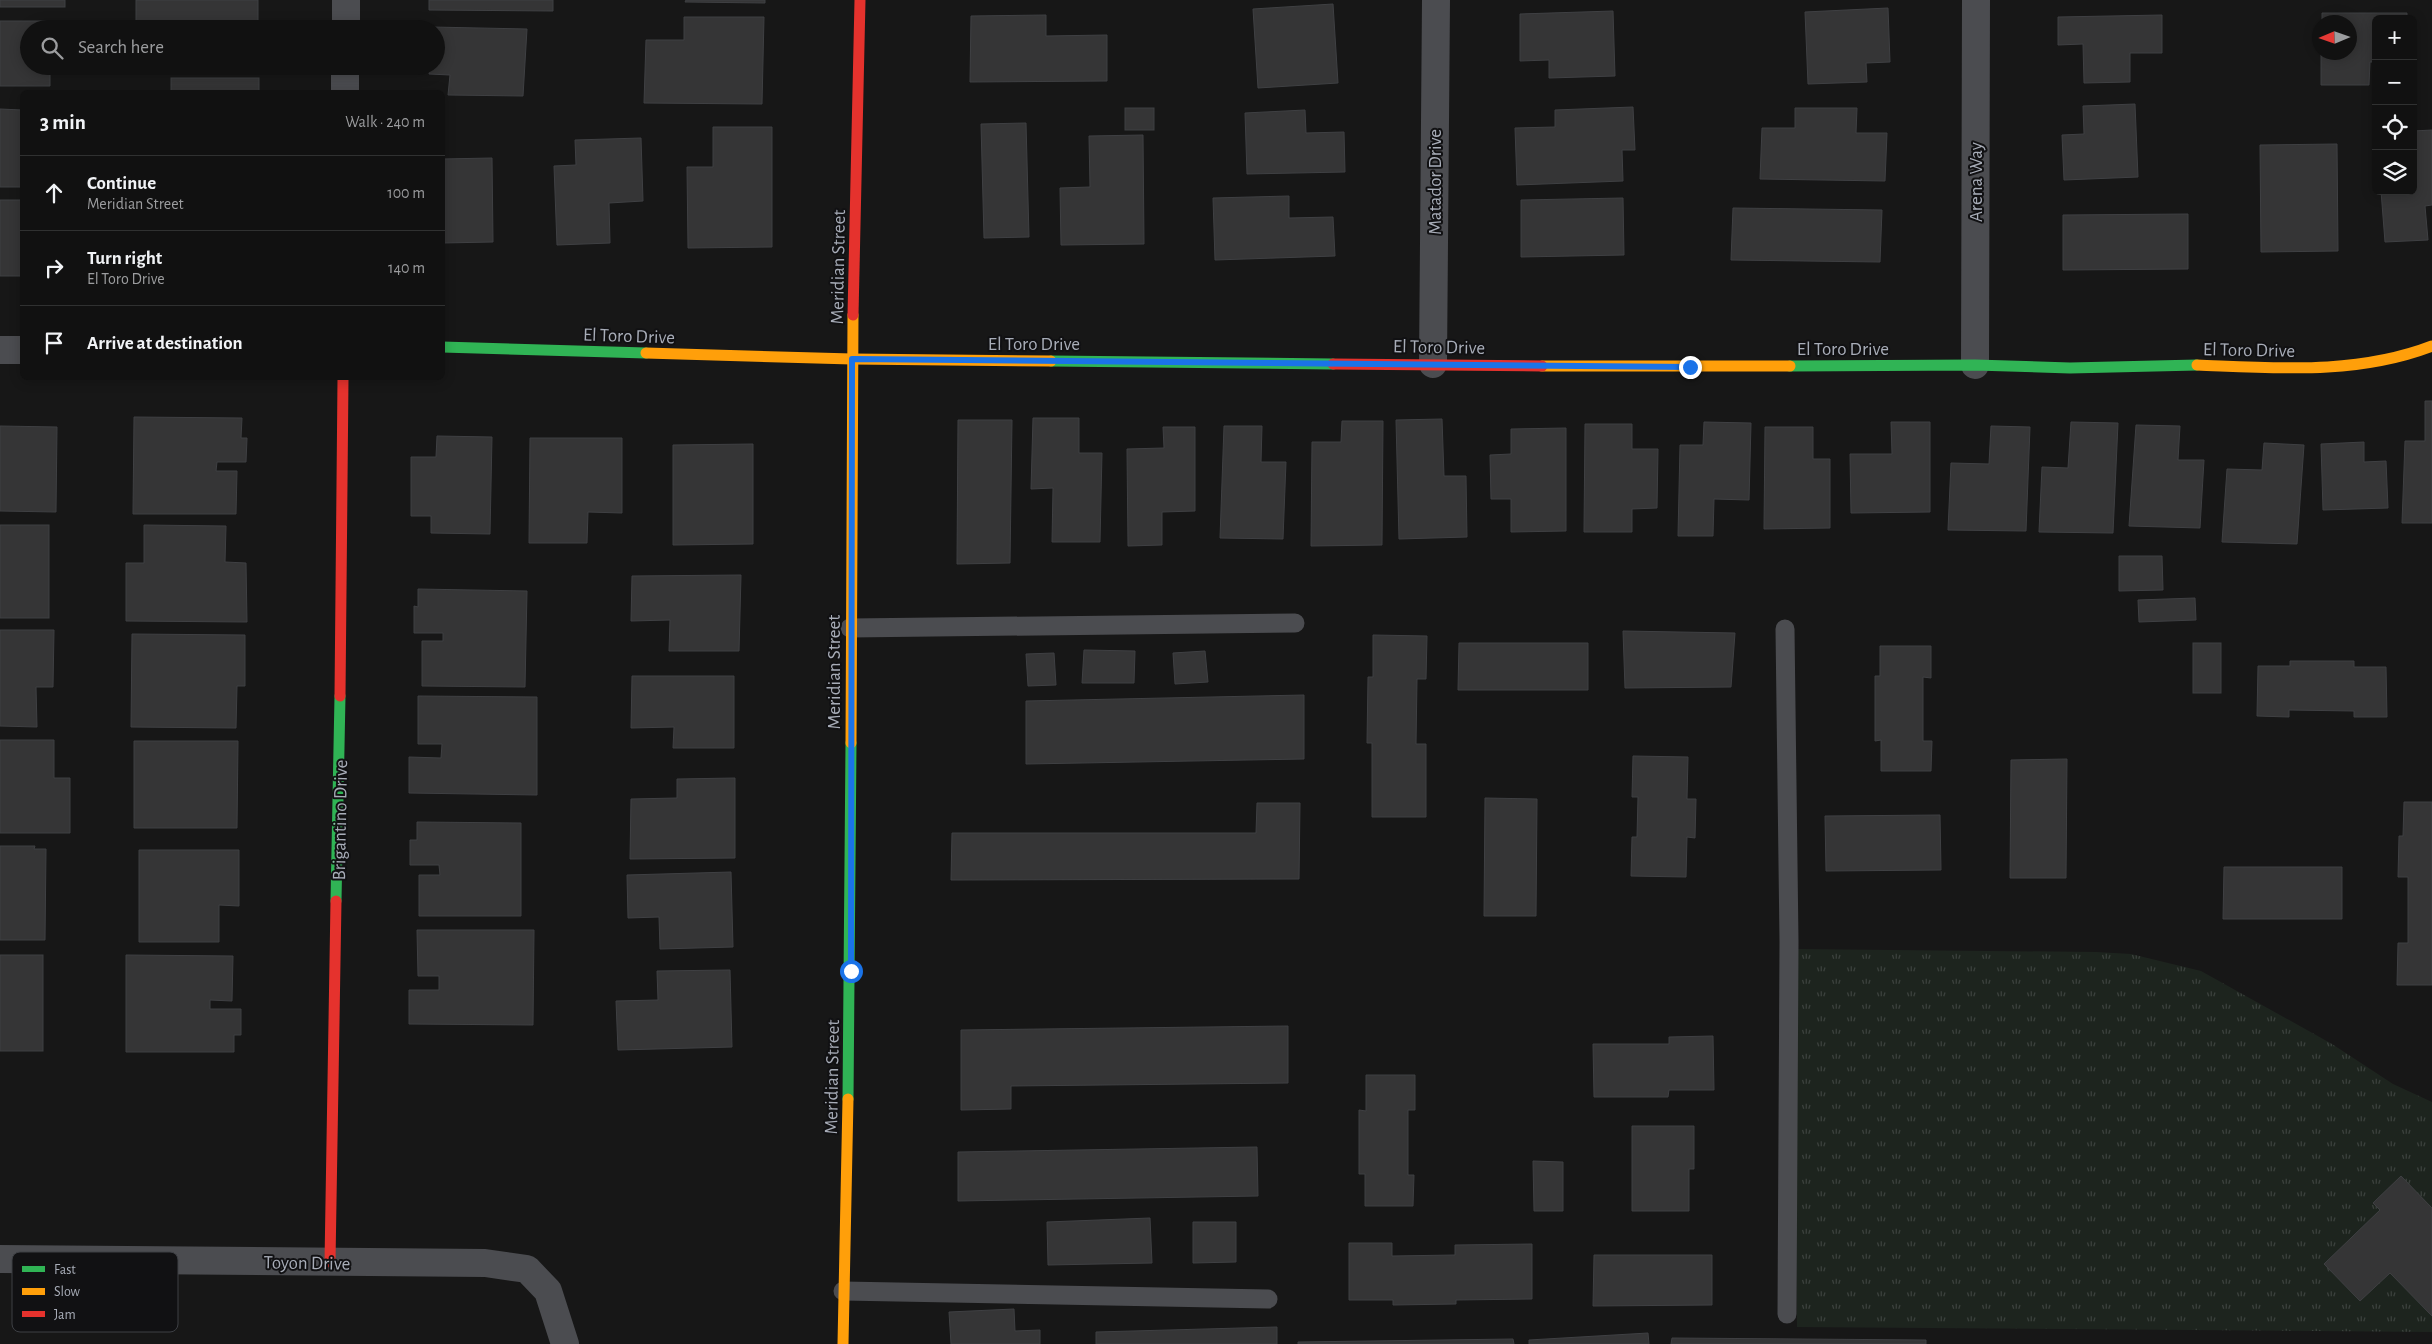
<!DOCTYPE html>
<meta charset="utf-8">
<style>
body{margin:0;font-family:"Alegreya Sans",sans-serif;background:#1e1f1f;color:#f1f3f6}
.controls{position:absolute;right:15px;top:15px;display:grid;overflow:hidden;border-radius:8px;box-shadow:0 2px 12px #0003}
.controls button{width:45px;height:45px;display:grid;place-items:center;padding:0;border:0;border-bottom:1px solid #303131;background:#111;color:#f1f3f6;font:25px sans-serif}
.compass{position:absolute;left:2312px;top:15px;width:45px;height:45px;border-radius:50%;background:#111;box-shadow:0 2px 12px #0003;rotate:268deg}
.stop{position:absolute;width:15px;height:15px;margin:-11px;border:4px solid #1a73e8;border-radius:50%;background:#fff}
.stop.end{background:#1a73e8;border-color:#fff;box-shadow:0 1px 5px #0008}
.list{margin:0;padding:0;list-style:none}
h2{display:flex;justify-content:space-between;align-items:center;height:65px;margin:0;padding:0 20px;font-size:21px}
h2 small{font-size:16px;font-weight:400;color:#9c9d9f}
.list li{display:grid;grid-template-columns:32px 1fr auto;gap:15px;align-items:center;box-sizing:border-box;height:75px;padding:0 20px;border-top:1px solid #303131}
.list b{display:block;font-size:19px;white-space:nowrap}
.list p{margin:0;font-size:16px;white-space:nowrap;color:#9c9d9f}
.list em{font-size:16px;font-style:normal;color:#9c9d9f}
.icon{flex:none;width:28px;height:28px;fill:none;stroke:currentColor;stroke-width:2;stroke-linecap:round;stroke-linejoin:round}
.map{position:relative;flex:none;width:2432px;height:1344px;overflow:hidden}
.search{position:absolute;background:#111;box-shadow:0 2px 12px #0003;left:20px;top:20px;width:425px;height:55px;display:flex;align-items:center;gap:12px;box-sizing:border-box;padding:0 18px;border-radius:28px;color:#9c9d9f;font-size:19px}
.panel{position:absolute;background:#111;box-shadow:0 2px 12px #0003;left:20px;top:90px;width:425px;height:290px;border-radius:8px}
.map>svg:first-child{display:block}
.park{fill:url(#park-tufts)}
.building{fill:#353536;stroke:#3f4043}
.lines{fill:none;stroke-linecap:round;stroke-linejoin:round}
.lane{stroke:#4b4c50;stroke-width:19}
.street{stroke:#4b4c50;stroke-width:28}
.fast{stroke:#30b455;stroke-width:11}
.slow{stroke:#ff9f0a;stroke-width:11}
.jam{stroke:#e5322d;stroke-width:11}
.route{stroke:#1a73e8;stroke-width:6}
.labels{text-anchor:middle;stroke-width:4;stroke-linejoin:round;paint-order:stroke}
.street-label{font-size:19px;fill:#a8adb8;stroke:#111113}
.key{fill:#111113;stroke:#3e4045;stroke-width:1}
.key-label{font-size:14px;fill:#a8adb8}
</style>
<div class="map">
<svg width="2432" height="1344" viewBox="0 0 2432 1344">
<defs>
<pattern id="park-tufts" width="24" height="20" patternUnits="userSpaceOnUse" patternTransform="scale(1.25)"><rect width="24" height="20" fill="#1d241e"/><path d="M3 7l-1-3M5 7V3M7 7l1-3M15 17l-1-3M17 17v-4M19 17l1-3" fill="none" stroke="#3b413d"/></pattern>
</defs>
<rect width="100%" height="100%" fill="#171717"/>
<path class="park" d="M 1795,949 L 2096,952 L 2131,954 L 2201,971 L 2332,1044 L 2393,1084 L 2432,1102 L 2432,1332 L 1797,1327 Z"/>
<g class="building">
<rect x="0" y="0" width="65" height="7"/>
<rect x="136" y="0" width="122" height="29"/>
<path d="M 429,0 L 553,0 L 553,11 L 429,10 Z"/>
<path d="M 686,0 L 765,0 L 765,3 L 685,2 Z"/>
<path d="M 1333,4 L 1338,83 L 1258,88 L 1253,9 Z"/>
<path d="M 1888,8 L 1890,62 L 1866,63 L 1867,82 L 1808,84 L 1805,12 Z"/>
<path d="M 1613,11 L 1615,76 L 1549,78 L 1549,60 L 1520,61 L 1520,14 Z"/>
<path d="M 2322,13 L 2407,13 L 2407,19 L 2376,19 L 2376,62 L 2370,62 L 2369,85 L 2321,85 L 2321,52 L 2350,52 L 2350,22 L 2322,22 Z"/>
<path d="M 1046,15 L 1046,36 L 1107,35 L 1107,81 L 970,82 L 971,16 Z"/>
<path d="M 2162,15 L 2162,53 L 2130,53 L 2130,82 L 2084,83 L 2083,44 L 2058,45 L 2058,17 Z"/>
<path d="M 684,17 L 764,17 L 762,104 L 644,103 L 646,40 L 684,40 Z"/>
<path d="M 0,21 L 50,21 L 50,29 L 29,29 L 29,66 L 50,66 L 50,86 L 0,86 Z"/>
<path d="M 432,27 L 527,29 L 523,96 L 448,95 L 450,75 L 429,74 L 430,66 L 436,66 L 436,29 Z"/>
<rect x="171" y="78" width="88" height="14"/>
<path d="M 2135,104 L 2138,177 L 2064,180 L 2062,135 L 2084,134 L 2083,106 Z"/>
<path d="M 1633,107 L 1635,150 L 1622,150 L 1623,181 L 1517,185 L 1515,128 L 1555,127 L 1555,110 Z"/>
<rect x="1125" y="108" width="29" height="22"/>
<path d="M 1795,108 L 1857,108 L 1856,133 L 1887,133 L 1885,181 L 1760,179 L 1762,128 L 1795,128 Z"/>
<path d="M 0,109 L 22,110 L 22,187 L 0,187 Z"/>
<path d="M 1305,110 L 1306,133 L 1344,132 L 1345,172 L 1247,174 L 1245,113 Z"/>
<path d="M 1026,123 L 1029,237 L 984,238 L 981,124 Z"/>
<path d="M 713,127 L 772,127 L 772,247 L 688,248 L 687,167 L 713,167 Z"/>
<path d="M 2432,130 L 2432,205 L 2425,206 L 2428,240 L 2385,242 L 2381,191 L 2413,191 L 2413,131 Z"/>
<path d="M 1143,135 L 1144,244 L 1061,245 L 1060,188 L 1090,187 L 1089,136 Z"/>
<path d="M 641,138 L 643,201 L 609,203 L 610,243 L 557,245 L 554,166 L 576,165 L 575,140 Z"/>
<path d="M 2337,144 L 2338,251 L 2261,252 L 2260,145 Z"/>
<path d="M 492,158 L 493,242 L 442,243 L 442,159 Z"/>
<path d="M 1289,196 L 1289,218 L 1333,217 L 1335,256 L 1215,260 L 1213,198 Z"/>
<path d="M 1623,198 L 1624,255 L 1521,257 L 1521,200 Z"/>
<rect x="0" y="200" width="22" height="76"/>
<path d="M 1733,208 L 1882,210 L 1880,262 L 1731,260 Z"/>
<path d="M 2188,214 L 2188,269 L 2063,270 L 2063,215 Z"/>
<path d="M 2425,401 L 2432,401 L 2432,523 L 2402,523 L 2405,441 L 2425,441 Z"/>
<path d="M 134,417 L 242,418 L 241,438 L 247,438 L 246,462 L 217,462 L 216,471 L 237,471 L 236,514 L 133,514 Z"/>
<path d="M 1033,418 L 1079,418 L 1079,453 L 1102,453 L 1100,542 L 1052,542 L 1053,488 L 1031,489 Z"/>
<path d="M 1442,419 L 1444,476 L 1466,476 L 1467,537 L 1399,539 L 1396,420 Z"/>
<path d="M 958,420 L 1012,420 L 1010,563 L 957,564 Z"/>
<path d="M 1342,421 L 1383,421 L 1382,545 L 1311,546 L 1312,442 L 1341,442 Z"/>
<path d="M 1704,422 L 1751,423 L 1749,500 L 1714,499 L 1713,536 L 1678,536 L 1680,445 L 1703,445 Z"/>
<path d="M 1891,422 L 1930,422 L 1930,512 L 1851,513 L 1850,454 L 1892,454 Z"/>
<path d="M 2071,422 L 2118,423 L 2113,533 L 2039,532 L 2042,467 L 2068,468 Z"/>
<path d="M 1585,424 L 1632,424 L 1632,449 L 1658,449 L 1657,508 L 1632,509 L 1632,532 L 1584,532 Z"/>
<path d="M 2136,425 L 2180,426 L 2178,460 L 2204,460 L 2200,528 L 2129,526 Z"/>
<path d="M 0,426 L 57,427 L 56,512 L 0,511 Z"/>
<path d="M 1224,426 L 1262,426 L 1261,462 L 1286,462 L 1283,539 L 1220,538 Z"/>
<path d="M 1991,426 L 2030,427 L 2026,531 L 1948,530 L 1951,463 L 1989,464 Z"/>
<path d="M 1163,427 L 1195,427 L 1195,511 L 1162,512 L 1162,545 L 1128,546 L 1127,449 L 1164,448 Z"/>
<path d="M 1765,427 L 1813,427 L 1813,459 L 1830,459 L 1830,528 L 1764,529 Z"/>
<path d="M 1566,428 L 1566,531 L 1511,532 L 1511,499 L 1491,499 L 1490,455 L 1511,454 L 1511,429 Z"/>
<path d="M 437,436 L 492,437 L 490,534 L 431,533 L 431,516 L 411,516 L 411,457 L 436,457 Z"/>
<path d="M 530,438 L 622,438 L 622,513 L 588,512 L 587,543 L 529,543 Z"/>
<path d="M 2364,442 L 2364,462 L 2386,461 L 2388,508 L 2323,510 L 2321,444 Z"/>
<path d="M 2264,443 L 2304,445 L 2297,544 L 2222,542 L 2227,469 L 2262,470 Z"/>
<path d="M 753,444 L 753,544 L 673,545 L 673,445 Z"/>
<rect x="0" y="525" width="49" height="93"/>
<path d="M 144,525 L 226,526 L 225,562 L 246,563 L 247,622 L 126,621 L 126,563 L 144,563 Z"/>
<path d="M 2119,556 L 2162,556 L 2163,590 L 2119,591 Z"/>
<path d="M 741,575 L 739,651 L 669,651 L 670,620 L 631,621 L 632,576 Z"/>
<path d="M 418,589 L 527,591 L 525,687 L 422,686 L 422,641 L 443,641 L 443,633 L 414,633 L 414,606 L 418,607 Z"/>
<path d="M 2195,598 L 2196,620 L 2139,622 L 2138,600 Z"/>
<path d="M 0,630 L 54,630 L 53,687 L 36,687 L 37,727 L 0,726 Z"/>
<path d="M 1623,631 L 1735,633 L 1731,687 L 1625,688 Z"/>
<path d="M 132,634 L 245,635 L 245,686 L 237,686 L 236,728 L 131,727 Z"/>
<path d="M 1373,635 L 1427,636 L 1426,679 L 1417,679 L 1416,744 L 1426,744 L 1426,817 L 1372,817 L 1372,743 L 1367,743 L 1368,677 L 1373,677 Z"/>
<path d="M 1459,643 L 1588,643 L 1588,690 L 1458,690 Z"/>
<rect x="2193" y="643" width="28" height="50"/>
<path d="M 1880,646 L 1931,646 L 1931,678 L 1923,677 L 1923,741 L 1932,741 L 1931,771 L 1881,771 L 1881,740 L 1875,741 L 1875,676 L 1880,676 Z"/>
<path d="M 1084,650 L 1135,651 L 1134,683 L 1082,683 Z"/>
<path d="M 1205,651 L 1208,682 L 1175,684 L 1173,653 Z"/>
<path d="M 1054,653 L 1056,685 L 1028,686 L 1026,654 Z"/>
<path d="M 2290,661 L 2354,661 L 2354,667 L 2386,667 L 2387,717 L 2354,717 L 2354,711 L 2289,710 L 2289,717 L 2257,716 L 2258,666 L 2290,666 Z"/>
<path d="M 632,676 L 734,676 L 734,748 L 673,748 L 674,727 L 631,728 Z"/>
<path d="M 1304,695 L 1304,759 L 1026,764 L 1026,701 Z"/>
<path d="M 418,696 L 537,697 L 537,795 L 409,793 L 409,757 L 441,758 L 442,744 L 418,744 Z"/>
<path d="M 0,740 L 54,740 L 54,778 L 70,778 L 70,833 L 0,833 Z"/>
<path d="M 134,741 L 238,741 L 237,828 L 134,828 Z"/>
<path d="M 1633,756 L 1688,757 L 1687,799 L 1696,799 L 1695,838 L 1687,837 L 1686,877 L 1631,876 L 1632,837 L 1637,837 L 1638,797 L 1632,797 Z"/>
<path d="M 2067,759 L 2066,878 L 2010,878 L 2011,760 Z"/>
<path d="M 735,778 L 735,858 L 630,859 L 631,799 L 677,798 L 677,779 Z"/>
<path d="M 1485,798 L 1537,799 L 1536,916 L 1484,916 Z"/>
<path d="M 2404,802 L 2432,802 L 2432,985 L 2397,985 L 2398,943 L 2408,943 L 2408,877 L 2398,877 L 2399,836 L 2403,836 Z"/>
<path d="M 1257,803 L 1300,803 L 1299,879 L 951,880 L 952,833 L 1256,833 Z"/>
<path d="M 1940,815 L 1941,870 L 1826,871 L 1825,816 Z"/>
<path d="M 417,822 L 521,823 L 521,916 L 419,916 L 419,875 L 440,875 L 439,865 L 410,865 L 410,840 L 417,840 Z"/>
<path d="M 0,846 L 35,846 L 34,849 L 46,849 L 45,940 L 0,940 Z"/>
<path d="M 139,850 L 239,850 L 239,906 L 219,905 L 219,942 L 139,942 Z"/>
<path d="M 2224,867 L 2342,867 L 2342,919 L 2223,919 Z"/>
<path d="M 731,872 L 733,947 L 660,949 L 659,917 L 628,918 L 627,875 Z"/>
<path d="M 417,930 L 534,930 L 533,1025 L 409,1024 L 409,990 L 439,990 L 439,976 L 418,976 Z"/>
<rect x="0" y="955" width="43" height="96"/>
<path d="M 126,955 L 233,956 L 232,1001 L 210,1000 L 210,1009 L 241,1009 L 241,1035 L 234,1035 L 234,1052 L 126,1052 Z"/>
<path d="M 730,970 L 732,1047 L 618,1050 L 616,1001 L 658,1000 L 657,971 Z"/>
<path d="M 1288,1026 L 1288,1083 L 1011,1086 L 1011,1109 L 961,1110 L 961,1030 Z"/>
<path d="M 1713,1036 L 1714,1090 L 1669,1090 L 1668,1097 L 1594,1097 L 1593,1044 L 1669,1044 L 1669,1037 Z"/>
<path d="M 1366,1075 L 1415,1075 L 1415,1110 L 1408,1110 L 1408,1175 L 1414,1175 L 1413,1206 L 1365,1206 L 1365,1174 L 1359,1174 L 1359,1110 L 1366,1111 Z"/>
<path d="M 1632,1126 L 1694,1126 L 1694,1169 L 1689,1169 L 1689,1211 L 1632,1211 Z"/>
<path d="M 1257,1147 L 1258,1196 L 958,1201 L 958,1152 Z"/>
<path d="M 1533,1161 L 1563,1162 L 1563,1211 L 1534,1211 Z"/>
<path d="M 2401,1176 L 2432,1208 L 2432,1316 L 2390,1273 L 2360,1301 L 2324,1264 L 2380,1210 L 2373,1203 Z"/>
<path d="M 1150,1218 L 1152,1263 L 1048,1265 L 1047,1222 Z"/>
<path d="M 1193,1222 L 1236,1222 L 1236,1262 L 1193,1263 Z"/>
<path d="M 1349,1243 L 1392,1243 L 1392,1256 L 1455,1255 L 1455,1245 L 1532,1244 L 1532,1299 L 1456,1300 L 1456,1304 L 1393,1305 L 1393,1300 L 1349,1300 Z"/>
<path d="M 1594,1255 L 1712,1255 L 1712,1305 L 1593,1306 Z"/>
<path d="M 1014,1309 L 1015,1331 L 1040,1330 L 1040,1344 L 951,1344 L 949,1312 Z"/>
<path d="M 1277,1327 L 1277,1344 L 1096,1344 L 1096,1332 Z"/>
<path d="M 1648,1333 L 1649,1344 L 1529,1344 L 1529,1340 Z"/>
<path d="M 1672,1338 L 1926,1340 L 1926,1344 L 1671,1344 Z"/>
<path d="M 1513,1339 L 1514,1344 L 1298,1344 L 1298,1342 Z"/>
</g>
<g class="lines">
<g class="lane">
<path d="M 850,628 L 1295,623"/>
<path d="M 1785,629 L 1789,942 L 1787,1314"/>
<path d="M 843,1291 L 1268,1299"/>
</g>
<g class="street">
<path d="M 346,29 L 346,0"/>
<path d="M 345,92 L 345,66"/>
<path d="M 0,350 L 22,350"/>
<path d="M 1433,364 L 1436,0"/>
<path d="M 1975,365 L 1976,0"/>
<path d="M 0,1259 L 485,1263 L 527,1269 L 548,1291 L 565,1344"/>
</g>
<g class="fast">
<path d="M 442,347 L 646,353"/>
<path d="M 1051,361 L 1333,364"/>
<path d="M 1790,366 L 1975,365 L 2070,368 L 2197,365"/>
<path d="M 336,901 L 340,696"/>
<path d="M 848,1099 L 851,743"/>
</g>
<g class="slow">
<path d="M 646,353 L 852,359 L 1051,361"/>
<path d="M 2197,365 C 2276,368 2357,375 2432,346"/>
<path d="M 1542,366 L 1790,366"/>
<path d="M 851,743 L 853,315"/>
<path d="M 843,1344 L 848,1099"/>
</g>
<g class="jam">
<path d="M 853,315 L 860,0"/>
<path d="M 1333,364 L 1542,366"/>
<path d="M 340,696 L 343,378"/>
<path d="M 330,1262 L 336,901"/>
</g>
</g>
<g class="lines">
<path class="route" d="M 851,971 L 852,359 L 1690,367"/>
</g>
<g class="labels">
<g class="street-label">
<text transform="translate(1434 182) rotate(-90)" y="7">Matador Drive</text>
<text transform="translate(1975 182) rotate(-90)" y="7">Arena Way</text>
<text transform="translate(837 267) rotate(-89)" y="7">Meridian Street</text>
<text transform="translate(629 335) rotate(2)" y="7">El Toro Drive</text>
<text x="1034" y="350">El Toro Drive</text>
<text transform="translate(1439 346) rotate(1)" y="7">El Toro Drive</text>
<text x="1843" y="355">El Toro Drive</text>
<text transform="translate(2249 349) rotate(1)" y="7">El Toro Drive</text>
<text transform="translate(833 672) rotate(-90)" y="7">Meridian Street</text>
<text transform="translate(339 820) rotate(-89)" y="7">Brigantino Drive</text>
<text transform="translate(831 1077) rotate(-89)" y="7">Meridian Street</text>
<text transform="translate(307 1262) rotate(1)" y="7">Toyon Drive</text>
</g>
</g>
<rect x="12" y="1252" width="166" height="80" rx="8" class="key"/>
<rect x="22" y="1266" width="23" height="6" fill="#30b455"/>
<rect x="22" y="1288" width="23" height="7" fill="#ff9f0a"/>
<rect x="22" y="1311" width="23" height="6" fill="#e5322d"/>
<g class="key-label">
<text x="54" y="1274">Fast</text>
<text x="54" y="1296">Slow</text>
<text x="54" y="1319">Jam</text>
</g>
</svg>
<div class="controls">
<button>+</button>
<button>−</button>
<button><svg class="icon" aria-label="locate" viewBox="0 0 24 24"><circle cx="12" cy="12" r="6"/><path d="M12 2v4M12 18v4M2 12h4M18 12h4"/></svg></button>
<button><svg class="icon" aria-label="layers" viewBox="0 0 24 24"><path d="M12 4l9 5-9 5-9-5zM3 14l9 5 9-5"/></svg></button>
</div>
<svg class="compass" viewBox="-18 -18 36 36"><path d="M0-13l5 13h-10z" fill="#e53935"/><path d="M0 13l5-13h-10z" fill="#9c9d9f"/></svg>
<div class="stop" style="left:851px;top:971px"></div>
<div class="stop end" style="left:1690px;top:367px"></div>
<div class="search"><svg class="icon" aria-label="search" viewBox="0 0 24 24"><circle cx="10" cy="10" r="6"/><path d="M15 15l6 6"/></svg>Search here</div>
<section class="panel">
<h2>3 min<small>Walk · 240 m</small></h2>
<ul class="list">
<li><svg class="icon" aria-label="ahead" viewBox="0 0 24 24"><path d="M12 20V5M6 11l6-6 6 6"/></svg><div><b>Continue</b><p>Meridian Street</p></div><em>100 m</em></li>
<li><svg class="icon" aria-label="right" viewBox="0 0 24 24"><path d="M7 20v-9h11M14 6l5 5-5 5"/></svg><div><b>Turn right</b><p>El Toro Drive</p></div><em>140 m</em></li>
<li><svg class="icon" aria-label="arrive" viewBox="0 0 24 24"><path d="M6 21V4h12l-3 4 3 4H6"/></svg><div><b>Arrive at destination</b></div></li>
</ul>
</section>
</div>
